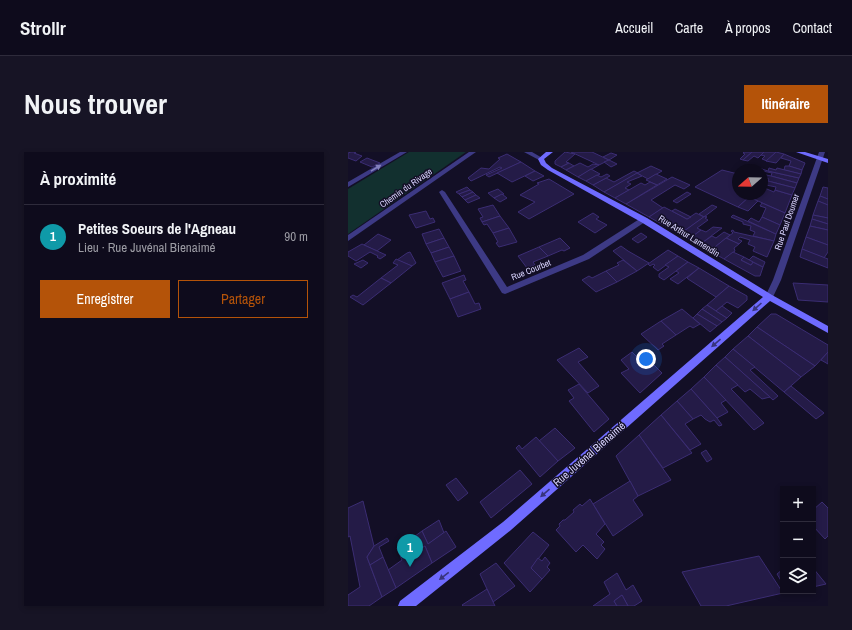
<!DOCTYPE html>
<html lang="fr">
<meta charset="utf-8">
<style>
body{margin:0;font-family:"Archivo Narrow",sans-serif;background:#171425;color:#f1f3f6}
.controls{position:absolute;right:12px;bottom:12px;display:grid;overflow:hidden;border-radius:0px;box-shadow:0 2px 6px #0003}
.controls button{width:36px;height:36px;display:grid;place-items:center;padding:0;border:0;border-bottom:1px solid #2e2b3b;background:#0e0b1c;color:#f1f3f6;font:20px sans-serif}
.compass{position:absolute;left:384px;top:12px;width:36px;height:36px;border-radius:50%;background:#0e0b1c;box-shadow:0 2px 6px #0003;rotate:250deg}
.you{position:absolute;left:298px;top:207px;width:14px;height:14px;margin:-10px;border:3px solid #fff;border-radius:50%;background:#1a73e8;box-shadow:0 0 0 6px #1a73e833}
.badge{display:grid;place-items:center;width:26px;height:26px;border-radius:50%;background:#b45309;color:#fff;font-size:13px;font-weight:700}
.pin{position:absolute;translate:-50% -33px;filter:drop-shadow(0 1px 2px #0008)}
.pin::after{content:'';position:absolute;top:21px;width:14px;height:12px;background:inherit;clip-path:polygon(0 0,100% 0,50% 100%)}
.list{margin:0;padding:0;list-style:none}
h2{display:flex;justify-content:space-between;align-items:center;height:52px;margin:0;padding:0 16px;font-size:17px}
h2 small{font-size:13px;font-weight:400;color:#9b9ba3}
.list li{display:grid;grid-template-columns:26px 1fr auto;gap:12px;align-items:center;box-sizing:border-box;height:64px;padding:0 16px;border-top:1px solid #2e2b3b}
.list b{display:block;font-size:15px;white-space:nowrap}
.list p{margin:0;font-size:13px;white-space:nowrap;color:#9b9ba3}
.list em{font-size:13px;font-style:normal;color:#9b9ba3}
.actions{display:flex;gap:8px;padding:12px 16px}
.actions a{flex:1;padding:9px 0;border:1px solid #b45309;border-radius:0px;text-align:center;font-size:14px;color:#b45309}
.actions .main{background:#b45309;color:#fff}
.icon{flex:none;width:22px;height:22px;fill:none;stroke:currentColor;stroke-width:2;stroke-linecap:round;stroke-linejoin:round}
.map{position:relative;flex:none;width:480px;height:454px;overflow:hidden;border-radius:0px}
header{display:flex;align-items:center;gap:24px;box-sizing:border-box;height:56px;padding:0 20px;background:#0e0b1c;border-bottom:1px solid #2e2b3b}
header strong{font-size:19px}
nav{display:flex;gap:22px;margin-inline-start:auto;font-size:14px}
.intro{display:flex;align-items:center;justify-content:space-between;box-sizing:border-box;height:96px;padding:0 24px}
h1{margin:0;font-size:28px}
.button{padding:10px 18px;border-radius:0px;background:#b45309;color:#fff;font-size:14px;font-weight:700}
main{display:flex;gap:24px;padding:0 24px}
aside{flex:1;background:#0e0b1c;border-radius:0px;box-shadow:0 2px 6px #0003}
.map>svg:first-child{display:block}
.green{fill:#12302f}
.building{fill:#241b47;stroke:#3b2d73}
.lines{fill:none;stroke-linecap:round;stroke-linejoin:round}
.street{fill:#3d3a85;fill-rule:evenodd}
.secondary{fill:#6f6bff;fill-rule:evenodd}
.oneway{fill:#837fbc}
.oneway2{fill:#38347d}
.labels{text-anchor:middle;stroke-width:3;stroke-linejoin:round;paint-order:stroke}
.far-street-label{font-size:9px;fill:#d9d4ff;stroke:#130f26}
.street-label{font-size:11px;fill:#d9d4ff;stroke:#130f26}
</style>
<header>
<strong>Strollr</strong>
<nav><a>Accueil</a><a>Carte</a><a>À propos</a><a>Contact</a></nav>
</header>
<div class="intro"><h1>Nous trouver</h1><a class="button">Itinéraire</a></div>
<main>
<aside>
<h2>À proximité<small></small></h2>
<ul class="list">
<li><span class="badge" style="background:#0f9aa8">1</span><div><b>Petites Soeurs de l'Agneau</b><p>Lieu · Rue Juvénal Bienaimé</p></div><em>90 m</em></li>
</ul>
<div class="actions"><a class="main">Enregistrer</a><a>Partager</a></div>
</aside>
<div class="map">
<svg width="480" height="454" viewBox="0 0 480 454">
<rect width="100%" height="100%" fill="#130f26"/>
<path class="green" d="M 61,0 L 118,0 L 0,82 L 0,37 Z"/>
<g class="building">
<path d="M 3,0 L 8,0 L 6,1 L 14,4 L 8,9 L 0,6 L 0,1 Z"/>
<path d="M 217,0 L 227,2 L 218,10 L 221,11 L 213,15 L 207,12 L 207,9 Z"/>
<path d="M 223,0 L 244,0 L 261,8 L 251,13 Z"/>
<path d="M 396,0 L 404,0 L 395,8 L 392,7 L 397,2 L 395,1 Z"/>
<path d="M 404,0 L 416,0 L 410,6 L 406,4 L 400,9 L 395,8 Z"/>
<path d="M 416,0 L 428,0 L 419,9 L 414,7 L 417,4 L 413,3 Z"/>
<path d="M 428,0 L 436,2 L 428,11 L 418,9 Z"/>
<path d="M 263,1 L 269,3 L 261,8 L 255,5 Z"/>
<path d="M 159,2 L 173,10 L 141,25 L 138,23 L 154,16 L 152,15 L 123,29 L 120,26 L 133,16 L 141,17 L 152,7 L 150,6 Z"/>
<path d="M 436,2 L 457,11 L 454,18 L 441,14 L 443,9 L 433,6 Z"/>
<path d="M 19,6 L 32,11 L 24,15 L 12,10 Z"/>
<path d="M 261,8 L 269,12 L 263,15 L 256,10 Z"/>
<path d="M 173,10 L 187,19 L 164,30 L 149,21 Z"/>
<path d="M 221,11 L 226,14 L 218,18 L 213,15 Z"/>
<path d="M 232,11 L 240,15 L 245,12 L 251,13 L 230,25 L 218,18 Z"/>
<path d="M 303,14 L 314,19 L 300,27 L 289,21 Z"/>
<path d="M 437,14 L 441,14 L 454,18 L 453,22 L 436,18 Z"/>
<path d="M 411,16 L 420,19 L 451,26 L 449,31 L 423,24 L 424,21 L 410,18 Z"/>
<path d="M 421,16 L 428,18 L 429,16 L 453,22 L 451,26 L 420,19 Z"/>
<path d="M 243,17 L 252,22 L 238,29 L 230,25 Z"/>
<path d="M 374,18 L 390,22 L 390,42 L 414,42 L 414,35 L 426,40 L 427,38 L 444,43 L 437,61 L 401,45 L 390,55 L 347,35 Z"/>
<path d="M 187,19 L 196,24 L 185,29 L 177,24 Z"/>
<path d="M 286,19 L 290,21 L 256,40 L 245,33 L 258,26 L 266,30 Z"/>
<path d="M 289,21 L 294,24 L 279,30 L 283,32 L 277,36 L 281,38 L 267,46 L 256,40 Z"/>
<path d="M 259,22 L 262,24 L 245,33 L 238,29 L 249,23 L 253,25 Z"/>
<path d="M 308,22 L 319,27 L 309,33 L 298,28 Z"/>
<path d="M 414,22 L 423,24 L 449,31 L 447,36 L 420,29 L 421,27 L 414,25 Z"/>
<path d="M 324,25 L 342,33 L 336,37 L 327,33 L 303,48 L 315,56 L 301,65 L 278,52 Z"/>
<path d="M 201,27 L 226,42 L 181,67 L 170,60 L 187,50 L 172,43 L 191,32 L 189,31 Z"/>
<path d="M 420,29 L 447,36 L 444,43 L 427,38 L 428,35 L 418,33 Z"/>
<path d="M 302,30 L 309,33 L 278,52 L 267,46 L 293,31 L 297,33 Z"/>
<path d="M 119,35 L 122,38 L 111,42 L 108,40 Z"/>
<path d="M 475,35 L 480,36 L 480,47 L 472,44 Z"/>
<path d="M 150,37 L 156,42 L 146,46 L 140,41 Z"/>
<path d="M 122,38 L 125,40 L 114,45 L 111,42 Z"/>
<path d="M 125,40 L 128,43 L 117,48 L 114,45 Z"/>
<path d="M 339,40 L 343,42 L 329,51 L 325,49 Z"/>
<path d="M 154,42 L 159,46 L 152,50 L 146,46 Z"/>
<path d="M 128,43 L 132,46 L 120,51 L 117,48 Z"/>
<path d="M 472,44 L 480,47 L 480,53 L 470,49 Z"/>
<path d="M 401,45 L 410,49 L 400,59 L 390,55 Z"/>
<path d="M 470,49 L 480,53 L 480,66 L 465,63 Z"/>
<path d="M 414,51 L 437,61 L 432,73 L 414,65 L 418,56 L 412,54 Z"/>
<path d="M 145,53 L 152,64 L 134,70 L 132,66 L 135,65 L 130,57 Z"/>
<path d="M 364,53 L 369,55 L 356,65 L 351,62 Z"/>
<path d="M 316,55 L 339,67 L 348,61 L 356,65 L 332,82 L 301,65 Z"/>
<path d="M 327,57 L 343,65 L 339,67 L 324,59 Z"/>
<path d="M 78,59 L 82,67 L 85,66 L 87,70 L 68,76 L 61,63 Z"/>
<path d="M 245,61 L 251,65 L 248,67 L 259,73 L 247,81 L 230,70 Z"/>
<path d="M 385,63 L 428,82 L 426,89 L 405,84 L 407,80 L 402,78 L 403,74 L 395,72 L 395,70 L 383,65 Z"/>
<path d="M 465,63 L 480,66 L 480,72 L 464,67 Z"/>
<path d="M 152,64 L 161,76 L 145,81 L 139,72 L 136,73 L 134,70 Z"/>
<path d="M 357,64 L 359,65 L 357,66 L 360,68 L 349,76 L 353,78 L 341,87 L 332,82 Z"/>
<path d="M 414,65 L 432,73 L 428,82 L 400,69 L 403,66 L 411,70 Z"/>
<path d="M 464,67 L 480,72 L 480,78 L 462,74 Z"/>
<path d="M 462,74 L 480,78 L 480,93 L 458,85 Z"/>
<path d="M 365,75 L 374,76 L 351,93 L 341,87 L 353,78 L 358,80 Z"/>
<path d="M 161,76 L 169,90 L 151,95 L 148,91 L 150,90 L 145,81 Z"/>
<path d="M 91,77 L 96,86 L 78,92 L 74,82 Z"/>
<path d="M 385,78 L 386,80 L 426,89 L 419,105 L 405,99 L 407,95 L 400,92 L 402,88 L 392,85 L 390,87 L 394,89 L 391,92 L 378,86 L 385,81 L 383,79 Z"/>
<path d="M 376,80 L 382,83 L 362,99 L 351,93 L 364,84 L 368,86 Z"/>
<path d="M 293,81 L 299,85 L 290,91 L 284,87 Z"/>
<path d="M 30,82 L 43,88 L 29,99 L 16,93 Z"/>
<path d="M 458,85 L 480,93 L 480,100 L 476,106 L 454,97 Z"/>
<path d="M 96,86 L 101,95 L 83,101 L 78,92 Z"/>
<path d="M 212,86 L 222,96 L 216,99 L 214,98 L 200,104 L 191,95 Z"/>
<path d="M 378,86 L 391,92 L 386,96 L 387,99 L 376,107 L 362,99 Z"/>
<path d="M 14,92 L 16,93 L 38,103 L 32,107 L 29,105 L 30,104 L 22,100 L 8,109 L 0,104 L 0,100 Z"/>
<path d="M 273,94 L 280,99 L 301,111 L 289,119 L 265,99 Z"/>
<path d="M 101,95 L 106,104 L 87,110 L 83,101 Z"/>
<path d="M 191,95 L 200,104 L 185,110 L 187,113 L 179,116 L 170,104 Z"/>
<path d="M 454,97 L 480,107 L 480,116 L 452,105 Z"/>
<path d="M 320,98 L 330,104 L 310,119 L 305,115 L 307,113 L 305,112 L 302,114 L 300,112 Z"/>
<path d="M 62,100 L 68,111 L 64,114 L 49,108 L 59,101 Z"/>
<path d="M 385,100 L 396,105 L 393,108 L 403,113 L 405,110 L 415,115 L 412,124 L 407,124 L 376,107 Z"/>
<path d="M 106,104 L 113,119 L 95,125 L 87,110 Z"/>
<path d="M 330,104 L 340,110 L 316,128 L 311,125 L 311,122 L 321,115 L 317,113 Z"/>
<path d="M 405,104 L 417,110 L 415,115 L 401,108 Z"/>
<path d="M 396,105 L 405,110 L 403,113 L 393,108 Z"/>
<path d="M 48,107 L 64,114 L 43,131 L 33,126 L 50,113 L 45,111 Z"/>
<path d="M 15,108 L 20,111 L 13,116 L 6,112 Z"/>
<path d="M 275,108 L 289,119 L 269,130 L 258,119 L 271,113 L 269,111 Z"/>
<path d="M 340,110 L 351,116 L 330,132 L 322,127 L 331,121 L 328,119 Z"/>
<path d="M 351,116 L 381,134 L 368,145 L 340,127 L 339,126 Z"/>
<path d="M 258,119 L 269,130 L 248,140 L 234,128 L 241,124 L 244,126 Z"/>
<path d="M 116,123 L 118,128 L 115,129 L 121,140 L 102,147 L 94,131 Z"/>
<path d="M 33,126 L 43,131 L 15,153 L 2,145 L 5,143 L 9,145 Z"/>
<path d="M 445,131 L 480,133 L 480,150 L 450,148 Z"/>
<path d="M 381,134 L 399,144 L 399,148 L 390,156 L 379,150 L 368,159 L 359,153 Z"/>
<path d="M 121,140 L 127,152 L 131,151 L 133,157 L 110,165 L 102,147 Z"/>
<path d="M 359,153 L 368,159 L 379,166 L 374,170 L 354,157 Z"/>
<path d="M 374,154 L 384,161 L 379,166 L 368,159 Z"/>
<path d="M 334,157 L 352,172 L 345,176 L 342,174 L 328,183 L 313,169 Z"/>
<path d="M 354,157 L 374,170 L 369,174 L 349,162 Z"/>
<path d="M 349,162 L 369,174 L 362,180 L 345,166 Z"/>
<path d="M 423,162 L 428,162 L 480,193 L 480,200 L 467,214 L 409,175 Z"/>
<path d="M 313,169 L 328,183 L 314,192 L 316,194 L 310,198 L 293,182 Z"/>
<path d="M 409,175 L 467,214 L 453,225 L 400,184 Z"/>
<path d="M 400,184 L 453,225 L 436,240 L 385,197 Z"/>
<path d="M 231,196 L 240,205 L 230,210 L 251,234 L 240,241 L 209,208 Z"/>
<path d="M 385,197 L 407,215 L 402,218 L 430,244 L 425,248 L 377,205 Z"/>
<path d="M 284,200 L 292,208 L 297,204 L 314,221 L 292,241 L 273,221 L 281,217 L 273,208 Z"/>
<path d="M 480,200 L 480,212 L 473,208 Z"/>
<path d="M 377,205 L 422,245 L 414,247 L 402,237 L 397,240 L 368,213 Z"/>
<path d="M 368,213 L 390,233 L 383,237 L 416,271 L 406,278 L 356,225 Z"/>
<path d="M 356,225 L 378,248 L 373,251 L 380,260 L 369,266 L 343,237 Z"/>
<path d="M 231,232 L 261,267 L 246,280 L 221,249 L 226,246 L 220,238 Z"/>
<path d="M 443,234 L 476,261 L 468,267 L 436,240 Z"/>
<path d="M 343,237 L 369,266 L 374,273 L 371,274 L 366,268 L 362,270 L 357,267 L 353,263 L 345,267 L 329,249 Z"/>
<path d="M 329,249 L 345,267 L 337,272 L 353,292 L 342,298 L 313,263 Z"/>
<path d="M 313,263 L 344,301 L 315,316 L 291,283 Z"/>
<path d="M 207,276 L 227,296 L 210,309 L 191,289 Z"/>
<path d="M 291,283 L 323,328 L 290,344 L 268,304 Z"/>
<path d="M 188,285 L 210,309 L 192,325 L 168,296 L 171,293 L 174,297 Z"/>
<path d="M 358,298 L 364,307 L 359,310 L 353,301 Z"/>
<path d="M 172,318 L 184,332 L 143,366 L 132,350 Z"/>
<path d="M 108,326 L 120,341 L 110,349 L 98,333 Z"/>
<path d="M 282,329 L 290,344 L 285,348 L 295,363 L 265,384 L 245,352 Z"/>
<path d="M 242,347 L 257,372 L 248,382 L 256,390 L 253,393 L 257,397 L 249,407 L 235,393 L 228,400 L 208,378 L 212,374 L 211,372 L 215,368 L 217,368 L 226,360 L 225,358 L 232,352 L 234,354 Z"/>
<path d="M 15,349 L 26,394 L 19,405 L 34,445 L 21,454 L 0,454 L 0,443 L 12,435 L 2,384 L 0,385 L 0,356 Z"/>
<path d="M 474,350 L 480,356 L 480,384 L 477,387 L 465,374 L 465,358 Z"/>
<path d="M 91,368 L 96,381 L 80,392 L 74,379 Z"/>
<path d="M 74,379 L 80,392 L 98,379 L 108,395 L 84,411 L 77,394 L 64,402 L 59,390 Z"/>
<path d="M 185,380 L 201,393 L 183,416 L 194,427 L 182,440 L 156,411 Z"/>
<path d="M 39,386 L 41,389 L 31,395 L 35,405 L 22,413 L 19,405 L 26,394 Z"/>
<path d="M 59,390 L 64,402 L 77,394 L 84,411 L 48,436 L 40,418 L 54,408 L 49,396 Z"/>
<path d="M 411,404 L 435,441 L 378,454 L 353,454 L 334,420 Z"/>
<path d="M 35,405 L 48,436 L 34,445 L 22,413 Z"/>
<path d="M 197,405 L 202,411 L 199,415 L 202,418 L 194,427 L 183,416 L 190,406 L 194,409 Z"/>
<path d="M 148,411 L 167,434 L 145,450 L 132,422 Z"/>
<path d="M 465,416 L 478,432 L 465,435 Z"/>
<path d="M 435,417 L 435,432 L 429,422 Z"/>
<path d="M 269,421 L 278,438 L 285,433 L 294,449 L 286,454 L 280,454 L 274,443 L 266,449 L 269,454 L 245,454 L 262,442 L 256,430 Z"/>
<path d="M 139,437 L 147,454 L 115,454 L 114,453 Z"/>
<path d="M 274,443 L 280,454 L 269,454 L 266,449 Z"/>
</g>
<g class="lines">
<g class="street">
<path d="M 52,0 L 59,0 L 0,35 L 0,30 Z"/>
<path d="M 121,0 L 128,0 L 0,89 L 0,83 Z"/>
<path d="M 176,0 L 184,0 L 196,7 L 191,8 Z"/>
<path d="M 471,0 L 477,0 L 433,128 L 424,147 L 418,147 L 417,145 L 425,128 Z"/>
<path d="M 94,38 L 97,40 L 159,135 L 235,103 L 293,66 L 299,66 L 300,68 L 241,107 L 157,142 L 154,141 L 91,40 Z"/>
</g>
<g class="secondary">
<path d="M 198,0 L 205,0 L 196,7 L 198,11 L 204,16 L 299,66 L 424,143 L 480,174 L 480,181 L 422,149 L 163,378 L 68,454 L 50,454 L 52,449 L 155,370 L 415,145 L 293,70 L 200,18 L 193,13 L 190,7 Z"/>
<path d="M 448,0 L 457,0 L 480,7 L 480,11 Z"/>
</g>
</g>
<defs><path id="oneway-solid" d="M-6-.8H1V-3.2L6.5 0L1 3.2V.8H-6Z"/></defs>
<use class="oneway" href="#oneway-solid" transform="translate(28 16) rotate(-31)"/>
<g class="oneway2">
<use href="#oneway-solid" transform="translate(409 155) rotate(138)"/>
<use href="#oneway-solid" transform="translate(368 191) rotate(139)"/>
<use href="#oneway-solid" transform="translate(197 341) rotate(139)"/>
<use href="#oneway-solid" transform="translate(96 424) rotate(142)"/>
</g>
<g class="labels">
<g class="far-street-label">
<text transform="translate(58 36) rotate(-35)" y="3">Chemin du Rivage</text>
<text transform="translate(439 70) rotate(-71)" y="3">Rue Paul Doumer</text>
<text transform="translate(341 84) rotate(32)" y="3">Rue Arthur Lamendin</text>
<text transform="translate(183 118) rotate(-22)" y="3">Rue Courbet</text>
</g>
<g class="street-label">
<text transform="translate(241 302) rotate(-41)" y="4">Rue Juvénal Bienaimé</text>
</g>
</g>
</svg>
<div class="controls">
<button>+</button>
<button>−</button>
<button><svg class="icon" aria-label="layers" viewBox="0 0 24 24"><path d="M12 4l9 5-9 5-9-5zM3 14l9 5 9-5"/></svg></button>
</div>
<svg class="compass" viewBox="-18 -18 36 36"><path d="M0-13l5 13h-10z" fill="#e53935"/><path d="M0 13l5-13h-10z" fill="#9b9ba3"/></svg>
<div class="you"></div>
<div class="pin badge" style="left:62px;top:415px;background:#0f9aa8">1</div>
</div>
</main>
